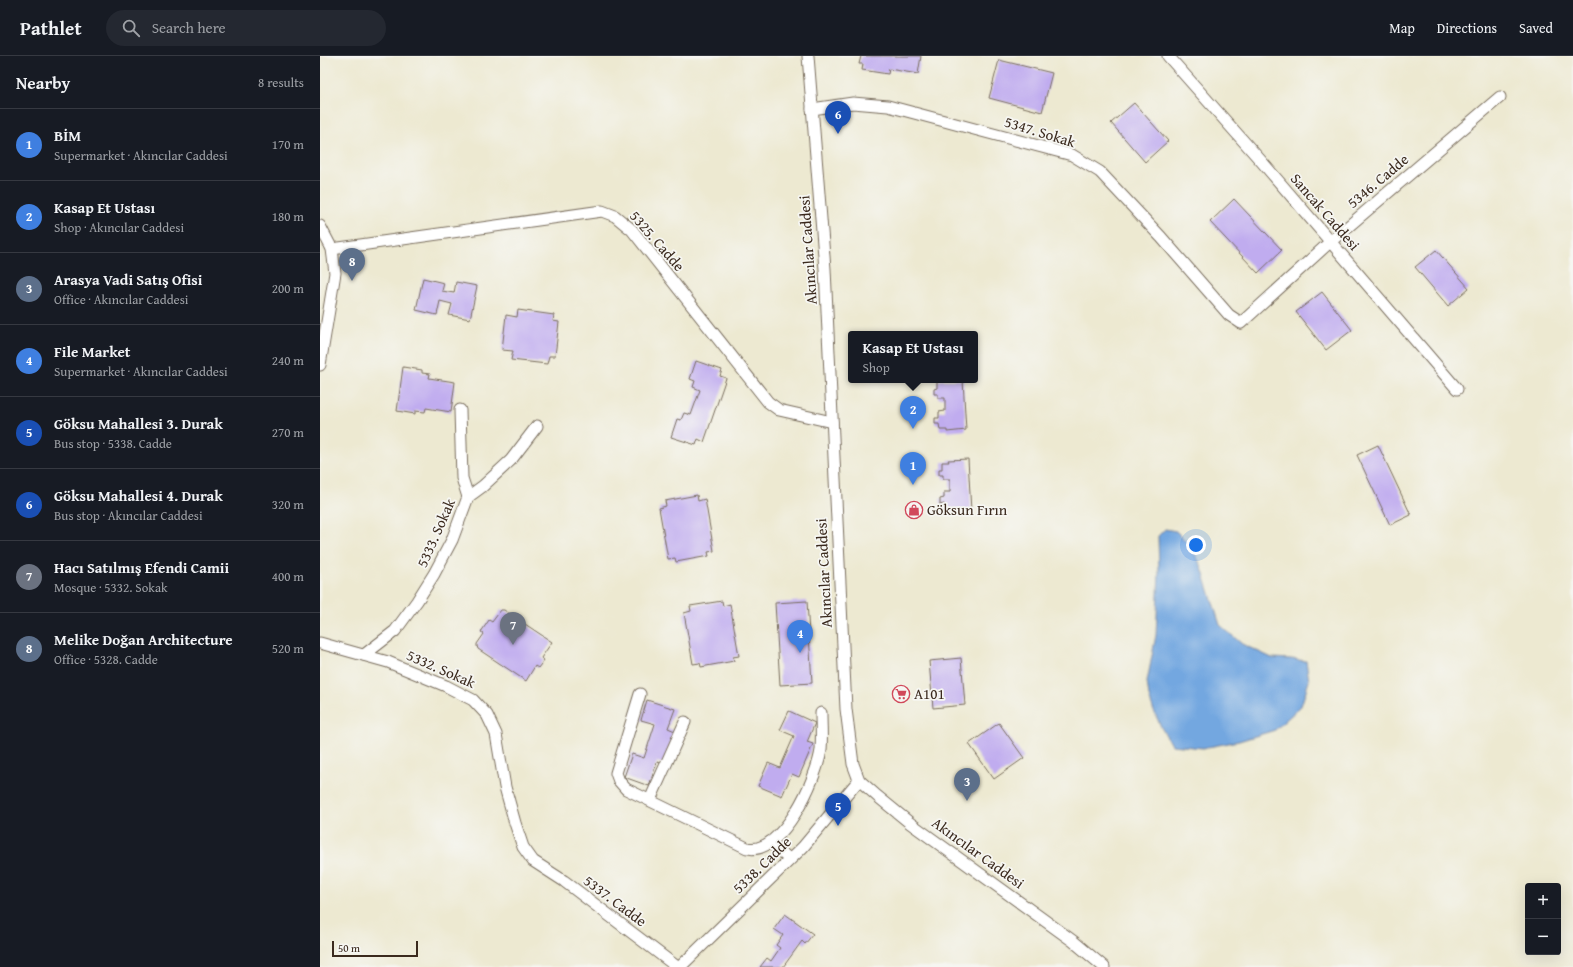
<!DOCTYPE html>
<meta charset="utf-8">
<style>
body{margin:0;font-family:"Gentium Book Plus",serif;background:#242831;color:#f1f3f6}
.controls{position:absolute;right:12px;bottom:12px;display:grid;overflow:hidden;border-radius:4px;box-shadow:0 4px 16px #0002}
.controls button{width:36px;height:36px;display:grid;place-items:center;padding:0;border:0;border-bottom:1px solid #363941;background:#171b24;color:#f1f3f6;font:20px sans-serif}
.scale{position:absolute;left:12px;bottom:10px;width:86px;box-sizing:border-box;padding-left:4px;border:2px solid #3b2a1e;border-top:0;font-size:11px;line-height:14px;white-space:nowrap;color:#3b2a1e;-webkit-text-stroke:3px #f6f6f2;paint-order:stroke}
.you{position:absolute;left:876px;top:489px;width:14px;height:14px;margin:-10px;border:3px solid #fff;border-radius:50%;background:#1a73e8;box-shadow:0 0 0 6px #1a73e833}
.badge{display:grid;place-items:center;width:26px;height:26px;border-radius:50%;background:#d1495b;color:#fff;font-size:13px;font-weight:700}
.pin{position:absolute;translate:-50% -33px;filter:drop-shadow(0 1px 2px #0008)}
.pin::after{content:'';position:absolute;top:21px;width:14px;height:12px;background:inherit;clip-path:polygon(0 0,100% 0,50% 100%)}
.popup{position:absolute;left:528px;top:275px;width:130px;height:52px;box-sizing:border-box;display:grid;place-content:center;border-radius:4px;background:#171b24;filter:drop-shadow(0 1px 3px #0005);font-size:13px;white-space:nowrap;color:#9ea1a6}
.popup b{font-size:15px;color:#f1f3f6}
.popup::after{content:'';position:absolute;left:50%;top:100%;margin-left:-8px;border:8px solid transparent;border-top-color:#171b24}
.list{margin:0;padding:0;list-style:none}
h2{display:flex;justify-content:space-between;align-items:center;height:52px;margin:0;padding:0 16px;font-size:17px}
h2 small{font-size:13px;font-weight:400;color:#9ea1a6}
.list li{display:grid;grid-template-columns:26px 1fr auto;gap:12px;align-items:center;box-sizing:border-box;height:72px;padding:0 16px;border-top:1px solid #363941}
.list b{display:block;font-size:15px;white-space:nowrap}
.list p{margin:0;font-size:13px;white-space:nowrap;color:#9ea1a6}
.list em{font-size:13px;font-style:normal;color:#9ea1a6}
.icon{flex:none;width:22px;height:22px;fill:none;stroke:currentColor;stroke-width:2;stroke-linecap:round;stroke-linejoin:round}
.map{position:relative;flex:none;width:1253px;height:911px;overflow:hidden}
header{display:flex;align-items:center;gap:24px;box-sizing:border-box;height:56px;padding:0 20px;background:#171b24;border-bottom:1px solid #363941}
header strong{font-size:19px}
nav{display:flex;gap:22px;margin-inline-start:auto;font-size:14px}
.search{width:280px;height:36px;background:#242831;display:flex;align-items:center;gap:10px;box-sizing:border-box;padding:0 14px;border-radius:22px;color:#9ea1a6;font-size:15px}
main{display:flex}
aside{flex:1;background:#171b24}
.map>svg:first-child{display:block}
.water{fill:#73a7e0;stroke:#57687f}
.building{fill:#c0acef}
.lines{fill:none;stroke-linecap:round;stroke-linejoin:round}
.minor-casing{stroke:#796d5d;stroke-width:13}
.minor{stroke:#fff;stroke-width:11}
.labels{text-anchor:middle;stroke-width:3.5;stroke-linejoin:round;paint-order:stroke}
.street-label{font-size:15px;fill:#3b2a1e;stroke:#f6f6f2}
.poi-label{font-size:15px;fill:#3b2a1e;stroke:#f6f6f2;text-anchor:start}
</style>
<header>
<strong>Pathlet</strong>
<div class="search"><svg class="icon" aria-label="search" viewBox="0 0 24 24"><circle cx="10" cy="10" r="6"/><path d="M15 15l6 6"/></svg>Search here</div>
<nav><a>Map</a><a>Directions</a><a>Saved</a></nav>
</header>
<main>
<aside>
<h2>Nearby<small>8 results</small></h2>
<ul class="list">
<li><span class="badge" style="background:#3f7fe0">1</span><div><b>BİM</b><p>Supermarket · Akıncılar Caddesi</p></div><em>170 m</em></li>
<li><span class="badge" style="background:#3f7fe0">2</span><div><b>Kasap Et Ustası</b><p>Shop · Akıncılar Caddesi</p></div><em>180 m</em></li>
<li><span class="badge" style="background:#5c6f8a">3</span><div><b>Arasya Vadi Satış Ofisi</b><p>Office · Akıncılar Caddesi</p></div><em>200 m</em></li>
<li><span class="badge" style="background:#3f7fe0">4</span><div><b>File Market</b><p>Supermarket · Akıncılar Caddesi</p></div><em>240 m</em></li>
<li><span class="badge" style="background:#1a4fb4">5</span><div><b>Göksu Mahallesi 3. Durak</b><p>Bus stop · 5338. Cadde</p></div><em>270 m</em></li>
<li><span class="badge" style="background:#1a4fb4">6</span><div><b>Göksu Mahallesi 4. Durak</b><p>Bus stop · Akıncılar Caddesi</p></div><em>320 m</em></li>
<li><span class="badge" style="background:#6b7280">7</span><div><b>Hacı Satılmış Efendi Camii</b><p>Mosque · 5332. Sokak</p></div><em>400 m</em></li>
<li><span class="badge" style="background:#5c6f8a">8</span><div><b>Melike Doğan Architecture</b><p>Office · 5328. Cadde</p></div><em>520 m</em></li>
</ul>
</aside>
<div class="map">
<svg width="1253" height="911" viewBox="0 0 1253 911">
<rect width="100%" height="100%" fill="#f6f6f2"/>
<filter id="ink" filterUnits="userSpaceOnUse"><feTurbulence type="fractalNoise" baseFrequency=".025" numOctaves="2"/><feDisplacementMap in="SourceGraphic" scale="8" xChannelSelector="R" yChannelSelector="G"/><feConvolveMatrix kernelMatrix="1 2 1 2 8 2 1 2 1" color-interpolation-filters="sRGB"/></filter>
<filter id="wash" filterUnits="userSpaceOnUse"><feTurbulence type="fractalNoise" baseFrequency=".012" numOctaves="4" result="noise"/><feDisplacementMap in="SourceGraphic" scale="16" xChannelSelector="R" yChannelSelector="G"/><feGaussianBlur stdDeviation="0.9" result="paint"/><feColorMatrix in="noise" values="0 0 0 0 0 0 0 0 0 0 0 0 0 0 0 0 0 1.4 0 .05"/><feComposite in="paint" operator="in"/></filter>
<g filter="url(#wash)">
<rect width="100%" height="100%" fill="#ede9d1"/>
<path class="water" d="M 845,473 L 856,475 L 870,490 L 881,509 L 900,569 L 922,588 L 952,602 L 971,603 L 986,605 L 989,625 L 981,650 L 955,674 L 919,685 L 883,692 L 852,689 L 842,673 L 833,653 L 829,641 L 827,626 L 836,579 L 839,516 L 838,480 Z"/>
<g id="blocks">
<g class="building">
<path d="M 541,0 L 601,0 L 598,18 L 569,13 L 568,18 L 542,14 L 543,8 L 539,8 Z"/>
<path d="M 679,4 L 732,17 L 722,56 L 669,42 Z"/>
<path d="M 814,47 L 848,85 L 825,106 L 791,67 Z"/>
<path d="M 914,143 L 962,194 L 938,217 L 890,166 Z"/>
<path d="M 1116,194 L 1149,232 L 1128,250 L 1095,211 Z"/>
<path d="M 103,222 L 124,227 L 122,235 L 134,237 L 136,226 L 157,230 L 150,263 L 129,259 L 132,248 L 120,245 L 117,259 L 96,254 Z"/>
<path d="M 1002,236 L 1032,274 L 1006,294 L 976,256 Z"/>
<path d="M 198,254 L 234,259 L 233,265 L 239,266 L 235,300 L 229,300 L 227,308 L 191,304 L 193,295 L 182,294 L 186,259 L 197,261 Z"/>
<path d="M 376,305 L 402,314 L 400,320 L 406,322 L 384,386 L 378,383 L 376,389 L 351,381 L 357,363 L 361,364 L 364,357 L 371,359 L 380,334 L 373,331 L 375,325 L 370,323 Z"/>
<path d="M 83,311 L 102,314 L 102,317 L 110,318 L 109,322 L 135,326 L 131,356 L 106,352 L 105,356 L 95,355 L 95,358 L 77,355 Z"/>
<path d="M 624,324 L 643,324 L 646,374 L 627,376 L 627,374 L 620,374 L 619,368 L 615,368 L 615,362 L 619,362 L 619,356 L 625,355 L 625,342 L 618,342 L 618,338 L 614,338 L 614,333 L 617,332 L 617,325 Z"/>
<path d="M 1058,389 L 1091,459 L 1070,469 L 1037,399 Z"/>
<path d="M 648,403 L 651,455 L 632,456 L 631,455 L 625,455 L 624,448 L 620,449 L 620,443 L 624,442 L 624,436 L 630,436 L 630,423 L 623,423 L 623,419 L 619,419 L 619,413 L 622,413 L 622,406 L 629,406 L 628,404 Z"/>
<path d="M 377,439 L 378,445 L 385,443 L 394,495 L 388,496 L 389,500 L 356,506 L 355,502 L 348,503 L 339,452 L 346,450 L 345,445 Z"/>
<path d="M 402,545 L 403,550 L 410,548 L 419,600 L 413,601 L 414,605 L 381,611 L 380,607 L 373,608 L 364,557 L 371,555 L 370,550 Z"/>
<path d="M 487,545 L 492,627 L 460,629 L 455,547 Z"/>
<path d="M 181,554 L 184,554 L 232,586 L 221,602 L 224,604 L 218,612 L 215,610 L 206,625 L 158,593 L 157,590 L 157,588 L 164,578 L 161,576 L 169,564 L 172,566 Z"/>
<path d="M 641,602 L 645,649 L 613,652 L 609,605 Z"/>
<path d="M 327,644 L 355,653 L 348,672 L 355,675 L 344,708 L 337,706 L 329,730 L 304,721 L 312,698 L 324,702 L 335,668 L 321,664 Z"/>
<path d="M 469,655 L 495,667 L 487,686 L 493,688 L 479,721 L 472,718 L 462,740 L 438,730 L 448,707 L 460,712 L 474,680 L 460,674 Z"/>
<path d="M 679,667 L 704,702 L 674,723 L 649,688 Z"/>
<path d="M 465,858 L 493,878 L 485,888 L 482,885 L 463,911 L 440,911 L 447,902 L 451,905 L 460,892 L 456,889 L 463,879 L 454,873 Z"/>
</g>
</g>
</g>
<g filter="url(#ink)">
<use href="#blocks" fill-opacity="0" stroke="#796d5d" stroke-width="1"/>
<g class="lines">
<defs>
<g id="minor">
<path d="M 488,0 L 505,213 L 526,653 L 533,708 L 539,724 L 557,740 L 590,767 L 753,885 L 784,911"/>
<path d="M 848,0 L 942,106 L 1137,333"/>
<path d="M 492,53 L 533,47 L 568,50 L 752,99 L 780,116 L 841,181 L 909,259 L 921,267 L 1010,186 L 1180,41"/>
<path d="M 0,170 L 12,193 L 15,217 L 0,309"/>
<path d="M 12,193 L 282,155 L 295,160 L 312,174 L 448,346 L 459,354 L 512,366"/>
<path d="M 140,354 L 142,422 L 148,441"/>
<path d="M 0,587 L 68,606 L 126,630 L 153,644 L 167,659 L 176,678 L 185,731 L 195,767 L 203,791 L 213,805 L 244,825 L 357,911"/>
<path d="M 44,599 L 75,575 L 97,545 L 114,518 L 132,484 L 148,441 L 163,430 L 191,404 L 217,370"/>
<path d="M 320,638 L 296,717 L 299,725 L 306,733 L 427,792 C 462,800 497,722 501,694 C 502,682 501,669 501,657"/>
<path d="M 330,744 L 365,666"/>
<path d="M 450,786 L 469,803"/>
<path d="M 360,911 L 483,791 L 539,724"/>
</g>
</defs>
<use href="#minor" class="minor-casing"/>
<use href="#minor" class="minor"/>
</g>
</g>
<defs>
<symbol id="shop-ring" viewBox="-11 -11 22 22"><circle r="9.5" fill="#f6f6f2" stroke="#d1495b" stroke-width="1.5"/><path d="M-5-2.5h2.3a2.7 3.5 0 0 1 5.4 0H5L5.5 6h-11ZM-1.5-2.5h3a1.5 2.3 0 0 0-3 0Z" fill="#d1495b"/></symbol>
<symbol id="supermarket-ring" viewBox="-11 -11 22 22"><circle r="9.5" fill="#f6f6f2" stroke="#d1495b" stroke-width="1.5"/><path d="M-6-5.5h2.5l.6 2H6L4.5 2H-2.5L-4.4-4H-6ZM-1.5 3.2a1.3 1.3 0 1 0 .1 0ZM3 3.2a1.3 1.3 0 1 0 .1 0Z" fill="#d1495b"/></symbol>
</defs>
<g fill-rule="evenodd">
<use href="#shop-ring" x="584" y="444" width="20" height="20"/>
<use href="#supermarket-ring" x="571" y="628" width="20" height="20"/>
</g>
<g class="labels">
<g class="street-label">
<text transform="translate(720 76) rotate(17)" y="5">5347. Sokak</text>
<text transform="translate(1058 125) rotate(-40)" y="5">5346. Cadde</text>
<text transform="translate(1005 156) rotate(49)" y="5">Sancak Caddesi</text>
<text transform="translate(337 185) rotate(49)" y="5">5325. Cadde</text>
<text transform="translate(488 194) rotate(-94)" y="5">Akıncılar Caddesi</text>
<text transform="translate(116 477) rotate(-66)" y="5">5333. Sokak</text>
<text transform="translate(504 517) rotate(-93)" y="5">Akıncılar Caddesi</text>
<text transform="translate(121 613) rotate(24)" y="5">5332. Sokak</text>
<text transform="translate(658 797) rotate(36)" y="5">Akıncılar Caddesi</text>
<text transform="translate(442 809) rotate(-44)" y="5">5338. Cadde</text>
<text transform="translate(295 845) rotate(37)" y="5">5337. Cadde</text>
</g>
<g class="poi-label">
<text x="607" y="459">Göksun Fırın</text>
<text x="594" y="643">A101</text>
</g>
</g>
</svg>
<div class="controls">
<button>+</button>
<button>−</button>
</div>
<div class="scale">50 m</div>
<div class="you"></div>
<div class="pin badge" style="left:593px;top:429px;background:#3f7fe0">1</div>
<div class="pin badge" style="left:593px;top:373px;background:#3f7fe0">2</div>
<div class="popup"><b>Kasap Et Ustası</b>Shop</div>
<div class="pin badge" style="left:647px;top:745px;background:#5c6f8a">3</div>
<div class="pin badge" style="left:480px;top:597px;background:#3f7fe0">4</div>
<div class="pin badge" style="left:518px;top:770px;background:#1a4fb4">5</div>
<div class="pin badge" style="left:518px;top:78px;background:#1a4fb4">6</div>
<div class="pin badge" style="left:193px;top:589px;background:#6b7280">7</div>
<div class="pin badge" style="left:32px;top:225px;background:#5c6f8a">8</div>
</div>
</main>
